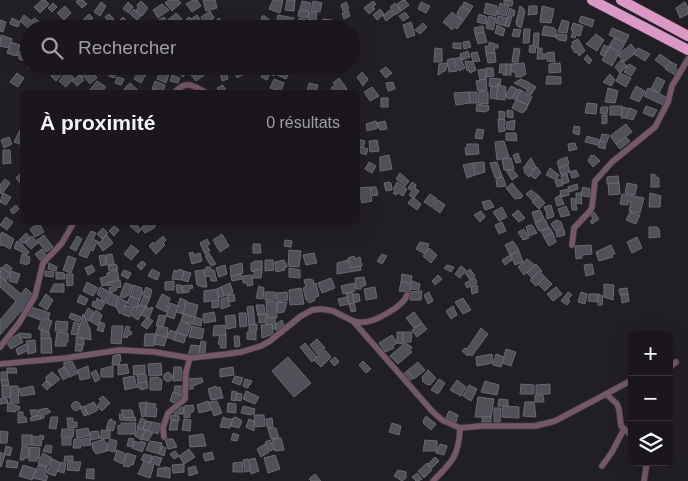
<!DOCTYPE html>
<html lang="fr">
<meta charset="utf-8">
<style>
body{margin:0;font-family:Helvetica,sans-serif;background:#231f25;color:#f1f3f6}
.controls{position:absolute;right:15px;bottom:15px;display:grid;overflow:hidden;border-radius:8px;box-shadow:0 5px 20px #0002}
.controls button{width:45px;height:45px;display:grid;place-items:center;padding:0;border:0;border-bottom:1px solid #38353b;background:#1a161c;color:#f1f3f6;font:25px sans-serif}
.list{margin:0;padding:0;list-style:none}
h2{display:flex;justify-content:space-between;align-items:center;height:65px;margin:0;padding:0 20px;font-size:21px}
h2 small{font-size:16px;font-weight:400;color:#9f9fa3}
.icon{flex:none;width:28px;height:28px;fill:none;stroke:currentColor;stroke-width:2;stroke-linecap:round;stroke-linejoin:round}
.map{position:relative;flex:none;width:688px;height:481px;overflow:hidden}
.search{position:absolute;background:#1a161c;box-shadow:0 5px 20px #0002;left:20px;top:20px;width:340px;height:55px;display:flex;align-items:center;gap:12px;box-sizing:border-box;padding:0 18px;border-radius:28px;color:#9f9fa3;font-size:19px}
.panel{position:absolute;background:#1a161c;box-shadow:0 5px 20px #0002;left:20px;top:90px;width:340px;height:135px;border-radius:8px}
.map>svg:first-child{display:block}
.building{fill:#4f5058;stroke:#696a73}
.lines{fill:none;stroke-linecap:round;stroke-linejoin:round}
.minor-casing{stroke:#3c383f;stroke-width:7}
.trunk-casing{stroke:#3c383f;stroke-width:11}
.minor{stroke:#75576a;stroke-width:5.5}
.trunk{stroke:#dc98c4;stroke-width:10}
</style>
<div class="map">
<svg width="688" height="481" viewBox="0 0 688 481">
<rect width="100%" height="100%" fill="#221e25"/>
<g class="building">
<path d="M 42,0 L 45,0 L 49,4 L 40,13 L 34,7 Z"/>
<path d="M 78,0 L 83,0 L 87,4 L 82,8 L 76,2 Z"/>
<path d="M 169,0 L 178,0 L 181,3 L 172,11 L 165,3 Z"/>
<path d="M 193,0 L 197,0 L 201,6 L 192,12 L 186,4 Z"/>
<path d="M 203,0 L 215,0 L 217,8 L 206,11 Z"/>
<path d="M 273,0 L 283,0 L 280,13 L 269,9 Z"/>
<path d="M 287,0 L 295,0 L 294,11 L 285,10 Z"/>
<path d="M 403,0 L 405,0 L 409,5 L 401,11 L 397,4 Z"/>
<path d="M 504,0 L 513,1 L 512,6 L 504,3 Z"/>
<path d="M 141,1 L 148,8 L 142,16 L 136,11 L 138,7 L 137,5 Z"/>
<path d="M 302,1 L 311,3 L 309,11 L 300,9 Z"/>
<path d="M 313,1 L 322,3 L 320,12 L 311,11 Z"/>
<path d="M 373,1 L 376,4 L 373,7 L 375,9 L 369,14 L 364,8 Z"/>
<path d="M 101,2 L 106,6 L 100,16 L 94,12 Z"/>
<path d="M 128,2 L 133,7 L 129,13 L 123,9 Z"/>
<path d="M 346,2 L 349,8 L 343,11 L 341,5 Z"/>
<path d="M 421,2 L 430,6 L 426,13 L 418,9 Z"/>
<path d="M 464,2 L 473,6 L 470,11 L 462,7 Z"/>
<path d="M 685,2 L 688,8 L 688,14 L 680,18 L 676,8 Z"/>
<path d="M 53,3 L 57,7 L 52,12 L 48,8 Z"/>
<path d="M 395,3 L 401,11 L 395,15 L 390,7 Z"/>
<path d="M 486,3 L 497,6 L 496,16 L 484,13 Z"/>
<path d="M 500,3 L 509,6 L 506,16 L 497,14 Z"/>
<path d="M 162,4 L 169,10 L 158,18 L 153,10 Z"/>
<path d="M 65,6 L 71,13 L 64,20 L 57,13 Z"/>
<path d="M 461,6 L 470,11 L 463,21 L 458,16 L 457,13 Z"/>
<path d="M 520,6 L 523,8 L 525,12 L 521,28 L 517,26 L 516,22 Z"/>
<path d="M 529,6 L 537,6 L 537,14 L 528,15 Z"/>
<path d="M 542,6 L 554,9 L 551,23 L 540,22 Z"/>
<path d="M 510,8 L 515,11 L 514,16 L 512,16 L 509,27 L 505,26 Z"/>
<path d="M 134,9 L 141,16 L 137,20 L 130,14 Z"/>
<path d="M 380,9 L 384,14 L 377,20 L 373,15 Z"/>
<path d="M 299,10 L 309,12 L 307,18 L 298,16 Z"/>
<path d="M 348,10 L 350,16 L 344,19 L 342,13 Z"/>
<path d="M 390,10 L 394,15 L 386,21 L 383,16 Z"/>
<path d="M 210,11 L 214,18 L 205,24 L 201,17 Z"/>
<path d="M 310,11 L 317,13 L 316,21 L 308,19 Z"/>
<path d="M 405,12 L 409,17 L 403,21 L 399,16 Z"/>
<path d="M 452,12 L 463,21 L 457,29 L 454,27 L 452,30 L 443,22 Z"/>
<path d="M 176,13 L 182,19 L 173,26 L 168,20 Z"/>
<path d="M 89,14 L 93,18 L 87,24 L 83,20 Z"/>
<path d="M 109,14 L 114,19 L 110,23 L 105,17 Z"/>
<path d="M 479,14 L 487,17 L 486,24 L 477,22 Z"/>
<path d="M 24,15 L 32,21 L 34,18 L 43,24 L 39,29 L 29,29 L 20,21 Z"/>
<path d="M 197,15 L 202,23 L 196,27 L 191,19 Z"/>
<path d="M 278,15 L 294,18 L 292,29 L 275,28 Z"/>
<path d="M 262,16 L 265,16 L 266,18 L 269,19 L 268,23 L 261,23 Z"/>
<path d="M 489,16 L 496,18 L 493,30 L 486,28 Z"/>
<path d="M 498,16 L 507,18 L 505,26 L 496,23 Z"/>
<path d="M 581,16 L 594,20 L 592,27 L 579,22 Z"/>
<path d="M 123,17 L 129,24 L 124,29 L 121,29 L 116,24 Z"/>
<path d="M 164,17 L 168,23 L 162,27 L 157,21 Z"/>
<path d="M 189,17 L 194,23 L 187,28 L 183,23 Z"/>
<path d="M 12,18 L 20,22 L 18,27 L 10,24 Z"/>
<path d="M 219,18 L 223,23 L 217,29 L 214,29 L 211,25 Z"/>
<path d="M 299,18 L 310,21 L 308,29 L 297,28 Z"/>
<path d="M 323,19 L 332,20 L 331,27 L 322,26 Z"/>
<path d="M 0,20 L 6,22 L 3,32 L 0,31 Z"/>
<path d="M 145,20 L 150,24 L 145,29 L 138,29 L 137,28 Z"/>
<path d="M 562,20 L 569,22 L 567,33 L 558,32 Z"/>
<path d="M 105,21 L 111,26 L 108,29 L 99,29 Z"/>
<path d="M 311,22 L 320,22 L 320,29 L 310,29 Z"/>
<path d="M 411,22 L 415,35 L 407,38 L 403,25 Z"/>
<path d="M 423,23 L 427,27 L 420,34 L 415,30 Z"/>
<path d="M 573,23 L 583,26 L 580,36 L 576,35 L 575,38 L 571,37 L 573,32 L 571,30 Z"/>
<path d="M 497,25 L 505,29 L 503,36 L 495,33 Z"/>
<path d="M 483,26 L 484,32 L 475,34 L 474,28 Z"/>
<path d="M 544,26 L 554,28 L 556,30 L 556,37 L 542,35 Z"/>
<path d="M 612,28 L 629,35 L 626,42 L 609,35 Z"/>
<path d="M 514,29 L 521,30 L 519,37 L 512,36 Z"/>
<path d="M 524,29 L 530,29 L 529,43 L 523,43 Z"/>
<path d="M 484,32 L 487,42 L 478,44 L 475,34 Z"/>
<path d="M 534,33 L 539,33 L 538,48 L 533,46 Z"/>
<path d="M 557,34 L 567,35 L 566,41 L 559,40 L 556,38 Z"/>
<path d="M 596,34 L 604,40 L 597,51 L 586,44 Z"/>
<path d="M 1,35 L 12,39 L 9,48 L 0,46 Z"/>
<path d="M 614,38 L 625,43 L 620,52 L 609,46 Z"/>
<path d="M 578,39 L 585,51 L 579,56 L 577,52 L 575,53 L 571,46 L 573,45 L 572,42 Z"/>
<path d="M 469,41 L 471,47 L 464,49 L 463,42 Z"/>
<path d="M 11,42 L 20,45 L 16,56 L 7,53 Z"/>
<path d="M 489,42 L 498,45 L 498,48 L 494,48 L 495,53 L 486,53 L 485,46 L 489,46 Z"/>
<path d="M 453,43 L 461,43 L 461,49 L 453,48 Z"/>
<path d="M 631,44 L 636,50 L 634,54 L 624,62 L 618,55 Z"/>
<path d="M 530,45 L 536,47 L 535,53 L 529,52 Z"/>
<path d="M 604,45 L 609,47 L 604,56 L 600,54 Z"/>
<path d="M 610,47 L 619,53 L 612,66 L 602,60 Z"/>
<path d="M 435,48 L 442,49 L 442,62 L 434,62 Z"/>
<path d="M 514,48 L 520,49 L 518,62 L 512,62 Z"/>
<path d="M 538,48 L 542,48 L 542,54 L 545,54 L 545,59 L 537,59 Z"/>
<path d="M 638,48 L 650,54 L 645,61 L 634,54 Z"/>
<path d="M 19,51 L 27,54 L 25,61 L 19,59 L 19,56 L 17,55 Z"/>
<path d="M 468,51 L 470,57 L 462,60 L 460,54 Z"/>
<path d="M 477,52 L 480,61 L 473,62 L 471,53 Z"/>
<path d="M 554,52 L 555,62 L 547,61 L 546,53 Z"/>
<path d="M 486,53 L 495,53 L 496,62 L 488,63 Z"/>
<path d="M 660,54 L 671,62 L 666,68 L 655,60 Z"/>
<path d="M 587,55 L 592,60 L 589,64 L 584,59 Z"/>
<path d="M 460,57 L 465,68 L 459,71 L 454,59 Z"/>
<path d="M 453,58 L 457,71 L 449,72 L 447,60 Z"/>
<path d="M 621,60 L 627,66 L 620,73 L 615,67 Z"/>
<path d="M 465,61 L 473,62 L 476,70 L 470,73 L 469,70 L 467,71 Z"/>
<path d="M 671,62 L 677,65 L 675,68 L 679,70 L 675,75 L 665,69 Z"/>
<path d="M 447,63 L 448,66 L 446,67 L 446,70 L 438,75 L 439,64 Z"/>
<path d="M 524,63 L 526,74 L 521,77 L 516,77 L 515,72 L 511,72 L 511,64 Z"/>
<path d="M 560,63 L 561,72 L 549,73 L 549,64 Z"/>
<path d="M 500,64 L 506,64 L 506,75 L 503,75 L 502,72 L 499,73 Z"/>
<rect x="506" y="64" width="5" height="11"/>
<path d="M 629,64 L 636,68 L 631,76 L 624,72 Z"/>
<path d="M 29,65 L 29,66 L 43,66 L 40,73 L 28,67 Z"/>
<path d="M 86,66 L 90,66 L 93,71 L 82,78 L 77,70 L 81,67 L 83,69 Z"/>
<path d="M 178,66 L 186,73 L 183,77 L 175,69 Z"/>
<path d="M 237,66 L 243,66 L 246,73 L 237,78 L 233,68 Z"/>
<path d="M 275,66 L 281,66 L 290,71 L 286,79 L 275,74 L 274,76 L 271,74 Z"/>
<path d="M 113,67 L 118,70 L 114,78 L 109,76 Z"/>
<path d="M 140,67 L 148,71 L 141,83 L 134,79 Z"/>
<path d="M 202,67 L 206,74 L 196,81 L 191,75 Z"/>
<path d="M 386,67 L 392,73 L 386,78 L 380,71 Z"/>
<path d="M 486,68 L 493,68 L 494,76 L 486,77 Z"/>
<path d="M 485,69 L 486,79 L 480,80 L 478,70 Z"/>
<path d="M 160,70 L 169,74 L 166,83 L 157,79 Z"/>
<path d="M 265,70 L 270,73 L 267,80 L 261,77 Z"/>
<path d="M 56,71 L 61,75 L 56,81 L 51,76 Z"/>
<path d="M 67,71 L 74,78 L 66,87 L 59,81 Z"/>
<path d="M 93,72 L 97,78 L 90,84 L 85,78 Z"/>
<path d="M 226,72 L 228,79 L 222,81 L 220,73 Z"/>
<path d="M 362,72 L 368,79 L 363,86 L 357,77 Z"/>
<path d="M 17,73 L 24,78 L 18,87 L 10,82 Z"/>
<path d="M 620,73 L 631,78 L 626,87 L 616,81 Z"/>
<path d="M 610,74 L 615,80 L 611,86 L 603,82 Z"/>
<path d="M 79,75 L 84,80 L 77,86 L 72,81 Z"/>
<path d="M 172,75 L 180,78 L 178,83 L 170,81 Z"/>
<path d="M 547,76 L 561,77 L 561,84 L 546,84 Z"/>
<path d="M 117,77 L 124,79 L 121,85 L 115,83 Z"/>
<path d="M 657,77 L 665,81 L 659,93 L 651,89 Z"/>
<path d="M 339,78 L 347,89 L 342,92 L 334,92 L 331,88 L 335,85 L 333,83 Z"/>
<path d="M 490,78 L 501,79 L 500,85 L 497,84 L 498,87 L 489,86 Z"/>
<path d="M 274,79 L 284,83 L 281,91 L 270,88 Z"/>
<path d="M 486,79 L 487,90 L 478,91 L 476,81 Z"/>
<path d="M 521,79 L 530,83 L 526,89 L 514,83 Z"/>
<path d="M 97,81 L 106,87 L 102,92 L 88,92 Z"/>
<path d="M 155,81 L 165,85 L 163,92 L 152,89 Z"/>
<path d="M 393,82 L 395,89 L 388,91 L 386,83 Z"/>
<path d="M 130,83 L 140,92 L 128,92 L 124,89 Z"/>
<path d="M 309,83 L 318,85 L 316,92 L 307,92 Z"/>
<path d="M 531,84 L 536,87 L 531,95 L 526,91 Z"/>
<path d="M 223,85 L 227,92 L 219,92 L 217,88 Z"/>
<path d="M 498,85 L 506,87 L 505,100 L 496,99 Z"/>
<path d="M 491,86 L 498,87 L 496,99 L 490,98 Z"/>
<path d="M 511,86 L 517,89 L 512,98 L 509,99 L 506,97 L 506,94 Z"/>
<path d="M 636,86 L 645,91 L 639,102 L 630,98 Z"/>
<path d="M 372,87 L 379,96 L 370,101 L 364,92 Z"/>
<path d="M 608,88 L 618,91 L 615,103 L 605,102 Z"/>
<path d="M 648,88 L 666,97 L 663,105 L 644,96 Z"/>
<path d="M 518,89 L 521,90 L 516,100 L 512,98 Z"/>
<path d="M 521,90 L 532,97 L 528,105 L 516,100 Z"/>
<path d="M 485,91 L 488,92 L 488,104 L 478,103 L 479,92 Z"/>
<path d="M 469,92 L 470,103 L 456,105 L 454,93 Z"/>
<path d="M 469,92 L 477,92 L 477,103 L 470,103 Z"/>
<rect x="381" y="98" width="7" height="9"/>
<path d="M 516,100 L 528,105 L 526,110 L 522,113 L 512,108 Z"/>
<path d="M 587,103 L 597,104 L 596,114 L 585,113 Z"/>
<path d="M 477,104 L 489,106 L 488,111 L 486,111 L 486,112 L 476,111 Z"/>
<rect x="610" y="106" width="12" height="9"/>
<path d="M 646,106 L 657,110 L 653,117 L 643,113 Z"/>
<path d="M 601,107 L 608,107 L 607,114 L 600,113 Z"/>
<path d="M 623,107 L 630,109 L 626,118 L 621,118 Z"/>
<path d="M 630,108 L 637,111 L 633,120 L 626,118 Z"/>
<path d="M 507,110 L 513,111 L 513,118 L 507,117 Z"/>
<path d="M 499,111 L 505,112 L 504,120 L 499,119 Z"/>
<path d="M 602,115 L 607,115 L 607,123 L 602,124 Z"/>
<path d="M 498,119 L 505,120 L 505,125 L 504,126 L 505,131 L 499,132 Z"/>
<path d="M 515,120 L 514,130 L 506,129 L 507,122 Z"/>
<path d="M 376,121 L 378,128 L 367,131 L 366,124 Z"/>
<path d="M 385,121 L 387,129 L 380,130 L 377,123 Z"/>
<path d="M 626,124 L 632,132 L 616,144 L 610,136 Z"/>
<path d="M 22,126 L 22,145 L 14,142 Z"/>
<path d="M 574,126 L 580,127 L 579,135 L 573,133 Z"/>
<path d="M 477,129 L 484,130 L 482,139 L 475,138 Z"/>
<path d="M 506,133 L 516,133 L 517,141 L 506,140 Z"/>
<path d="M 602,134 L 609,135 L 607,142 L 600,141 Z"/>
<path d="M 587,136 L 600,140 L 598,145 L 585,142 Z"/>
<path d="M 9,137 L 12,144 L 4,148 L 1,140 Z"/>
<path d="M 626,137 L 630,141 L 620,149 L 616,144 Z"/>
<path d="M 358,139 L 365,141 L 363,148 L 358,146 Z"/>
<path d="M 377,140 L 379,151 L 370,152 L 369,141 Z"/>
<path d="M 504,141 L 509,157 L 497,160 L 495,142 Z"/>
<path d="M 600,141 L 606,143 L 605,149 L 598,147 Z"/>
<path d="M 575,143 L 577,149 L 569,151 L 568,144 Z"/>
<path d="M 467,144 L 478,144 L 479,154 L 466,155 L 465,148 L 467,147 Z"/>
<path d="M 358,146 L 368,149 L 366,155 L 358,152 Z"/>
<path d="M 3,150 L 10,150 L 11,163 L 3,164 Z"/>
<path d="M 518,153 L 521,162 L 516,163 L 513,155 Z"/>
<path d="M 389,155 L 392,169 L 380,171 L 380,157 Z"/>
<path d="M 591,155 L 593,156 L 594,155 L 600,161 L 593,167 L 588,161 Z"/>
<path d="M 567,157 L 569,164 L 559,168 L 557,162 L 559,160 Z"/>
<path d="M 511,158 L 514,169 L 504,170 L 502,159 Z"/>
<path d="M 531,158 L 536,167 L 534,170 L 526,164 Z"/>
<path d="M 369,162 L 376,166 L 372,173 L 365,169 Z"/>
<path d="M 484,162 L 485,172 L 475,175 L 473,163 Z"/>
<path d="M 497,162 L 502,176 L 497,178 L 495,178 L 490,163 Z"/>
<path d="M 473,163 L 475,175 L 467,178 L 463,165 Z"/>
<path d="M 526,165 L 533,170 L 529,177 L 524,172 L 525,170 L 523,168 Z"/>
<path d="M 568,165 L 570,172 L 561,175 L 559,168 Z"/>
<path d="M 537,167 L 541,173 L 535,179 L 530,175 Z"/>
<path d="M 550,168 L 559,175 L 556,180 L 546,175 Z"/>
<path d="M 506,170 L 513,170 L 518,176 L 512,180 Z"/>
<path d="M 576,170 L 579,176 L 572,178 L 570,172 Z"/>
<path d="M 22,172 L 22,185 L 16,178 Z"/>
<path d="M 400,173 L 409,181 L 405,186 L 396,179 Z"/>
<path d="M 567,174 L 569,182 L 563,184 L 561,176 Z"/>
<path d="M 651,174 L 656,175 L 656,177 L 659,178 L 659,187 L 651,187 Z"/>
<path d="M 618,176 L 619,183 L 607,184 L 607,177 Z"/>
<path d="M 503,177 L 506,186 L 497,187 L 496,179 Z"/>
<path d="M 5,179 L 10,183 L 2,194 L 0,193 L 0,185 Z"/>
<path d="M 560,179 L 563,185 L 557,187 L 555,181 Z"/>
<path d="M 389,182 L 391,183 L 392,190 L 386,191 L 384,183 Z"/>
<path d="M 397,182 L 407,189 L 403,196 L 398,193 L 396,195 L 393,193 L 395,190 L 393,189 Z"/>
<path d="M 412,182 L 416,185 L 415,188 L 419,191 L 414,198 L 409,195 L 412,191 L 408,188 Z"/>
<path d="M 512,183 L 523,196 L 521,198 L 515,199 L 506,188 Z"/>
<path d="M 619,183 L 620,194 L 609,195 L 608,184 Z"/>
<path d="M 627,183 L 637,185 L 635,195 L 625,193 Z"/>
<path d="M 577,184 L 578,189 L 570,192 L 568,187 Z"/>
<path d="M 370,187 L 372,201 L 362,203 L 361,199 L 358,200 L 358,188 Z"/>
<path d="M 371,187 L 376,187 L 378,195 L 373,196 Z"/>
<path d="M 583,187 L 590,189 L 589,197 L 583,196 L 581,193 Z"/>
<path d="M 568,189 L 569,195 L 561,197 L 560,191 Z"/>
<path d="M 531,190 L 539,196 L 533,201 L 526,194 Z"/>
<path d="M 3,193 L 11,197 L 6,205 L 0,202 Z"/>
<path d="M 576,193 L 581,193 L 582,204 L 576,203 Z"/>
<path d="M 650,193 L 661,196 L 660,207 L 649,207 Z"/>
<path d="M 430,194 L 437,199 L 432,207 L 424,202 Z"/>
<path d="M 622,194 L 644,198 L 640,213 L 629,211 L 631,202 L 628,202 L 628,205 L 620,204 Z"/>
<path d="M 560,195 L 564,204 L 557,206 L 555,198 Z"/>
<path d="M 539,196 L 545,203 L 539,209 L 532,202 Z"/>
<path d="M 413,197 L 421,204 L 417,210 L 408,203 Z"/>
<path d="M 571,198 L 575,199 L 577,210 L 572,210 Z"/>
<path d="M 438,200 L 445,205 L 440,213 L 433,208 Z"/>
<path d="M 490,200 L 494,207 L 485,210 L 482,202 Z"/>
<path d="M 16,205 L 19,209 L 13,214 L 10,210 Z"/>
<path d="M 551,205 L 554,216 L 553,217 L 547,219 L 546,210 L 545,210 L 544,207 Z"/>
<path d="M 566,206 L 570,215 L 561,217 L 558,209 Z"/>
<path d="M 502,207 L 507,217 L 499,221 L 493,212 Z"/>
<path d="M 518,210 L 525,218 L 519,222 L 512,215 Z"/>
<path d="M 540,210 L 544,218 L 535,222 L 532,212 Z"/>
<path d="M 481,211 L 485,217 L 480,222 L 474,215 Z"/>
<path d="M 594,212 L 599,219 L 592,224 L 590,221 L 593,219 L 591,215 Z"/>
<path d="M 630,212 L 640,215 L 636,224 L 626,220 Z"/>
<path d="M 6,217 L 13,222 L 7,230 L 0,225 Z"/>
<path d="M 545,219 L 549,228 L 539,231 L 535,223 Z"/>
<path d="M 556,220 L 561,222 L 563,227 L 555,231 L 551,224 Z"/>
<path d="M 134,222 L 141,230 L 138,233 L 130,226 Z"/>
<path d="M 148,222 L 156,224 L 154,228 L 145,233 L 141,228 Z"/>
<path d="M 502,222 L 506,231 L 499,234 L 495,225 Z"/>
<path d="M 39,223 L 44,232 L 35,237 L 30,229 Z"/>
<path d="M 529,225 L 532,225 L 537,233 L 529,236 L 526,227 Z"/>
<path d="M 114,226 L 119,230 L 114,236 L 109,231 Z"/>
<path d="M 649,227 L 657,227 L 659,229 L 660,237 L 649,238 Z"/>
<path d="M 103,228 L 108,233 L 102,239 L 97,234 Z"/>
<path d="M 550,228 L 553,233 L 544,237 L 541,231 Z"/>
<path d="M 562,228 L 564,229 L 565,235 L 557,237 L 556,232 Z"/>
<path d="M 524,229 L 529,238 L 523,240 L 518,232 Z"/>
<path d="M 91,231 L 96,233 L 93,239 L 99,242 L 96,244 L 93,251 L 83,246 Z"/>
<path d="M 2,232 L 14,239 L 10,249 L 3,245 L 2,246 L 0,245 L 0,235 Z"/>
<path d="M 26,233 L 30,237 L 24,243 L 21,242 L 19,240 Z"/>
<path d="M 553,233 L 556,242 L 549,246 L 544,237 Z"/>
<path d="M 222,234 L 229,246 L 220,252 L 213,240 Z"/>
<path d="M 44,235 L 53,247 L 46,252 L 37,240 Z"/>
<path d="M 107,235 L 113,243 L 103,251 L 98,244 Z"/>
<path d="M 32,236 L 38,243 L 31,249 L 25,243 Z"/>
<path d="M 77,236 L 82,239 L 76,251 L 70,248 Z"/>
<path d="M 163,236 L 166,240 L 163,243 L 165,245 L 156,254 L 149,246 L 153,242 L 154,244 Z"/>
<path d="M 637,237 L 642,248 L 632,253 L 627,242 Z"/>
<path d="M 207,239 L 210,244 L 207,246 L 210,251 L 205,254 L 200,243 Z"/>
<path d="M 285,240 L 292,241 L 291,247 L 284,246 Z"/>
<path d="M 17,241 L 22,244 L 29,252 L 27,255 L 14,248 Z"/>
<path d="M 513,241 L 519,250 L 510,255 L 505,245 Z"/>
<path d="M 420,242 L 429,244 L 425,254 L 416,249 Z"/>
<path d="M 253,244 L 260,244 L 261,253 L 253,253 Z"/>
<path d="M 131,245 L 139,251 L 131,260 L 124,254 Z"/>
<path d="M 591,245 L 592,254 L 582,255 L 582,258 L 576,259 L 575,246 Z"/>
<path d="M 611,245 L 615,254 L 612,255 L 613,257 L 599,261 L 596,252 Z"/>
<path d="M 82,247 L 90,251 L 87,258 L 79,255 Z"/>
<path d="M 429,248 L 437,255 L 431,263 L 423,256 Z"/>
<path d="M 42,249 L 46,255 L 40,260 L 35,254 Z"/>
<path d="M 289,250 L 301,251 L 299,267 L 288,266 Z"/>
<path d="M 519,251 L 523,262 L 515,265 L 511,255 Z"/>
<path d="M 193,252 L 194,255 L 200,253 L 202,261 L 192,264 L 189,253 Z"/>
<path d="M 209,253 L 216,264 L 211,266 L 205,256 Z"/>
<path d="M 314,253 L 317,263 L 306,265 L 303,255 Z"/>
<path d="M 22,254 L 30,257 L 29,264 L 27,263 L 27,265 L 20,263 Z"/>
<path d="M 112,254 L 114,264 L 107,265 L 106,255 Z"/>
<path d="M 382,254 L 387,256 L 382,264 L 377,261 Z"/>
<path d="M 105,255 L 106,265 L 101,266 L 99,256 Z"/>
<path d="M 510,255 L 512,260 L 505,265 L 502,260 Z"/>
<path d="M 68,256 L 76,259 L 71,273 L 63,270 Z"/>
<path d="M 354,256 L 355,259 L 360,257 L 362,266 L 351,268 L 348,258 Z"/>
<path d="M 527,259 L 535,265 L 524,275 L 518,267 Z"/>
<path d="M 265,260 L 273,260 L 274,270 L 265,271 Z"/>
<path d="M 284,260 L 287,267 L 284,268 L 285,270 L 276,272 L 275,262 Z"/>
<path d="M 348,260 L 351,268 L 360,266 L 361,270 L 337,274 L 337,263 Z"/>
<path d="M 142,261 L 146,264 L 141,270 L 137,266 Z"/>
<path d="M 254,261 L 262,261 L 262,270 L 255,269 L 255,272 L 251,271 L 251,263 L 254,263 Z"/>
<path d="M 49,263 L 57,267 L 56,271 L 48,269 Z"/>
<path d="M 242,263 L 243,273 L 231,276 L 230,266 Z"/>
<path d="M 6,264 L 12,268 L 9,273 L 2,268 Z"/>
<path d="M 116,264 L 118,269 L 109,271 L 108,266 Z"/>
<path d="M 536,264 L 542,271 L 540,273 L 539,271 L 532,278 L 527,273 Z"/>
<path d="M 592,264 L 594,274 L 586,276 L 584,265 Z"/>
<path d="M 92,265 L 95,271 L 88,275 L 85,268 Z"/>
<path d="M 225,265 L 227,274 L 219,277 L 216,268 Z"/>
<path d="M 447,265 L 454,267 L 451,272 L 444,268 Z"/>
<path d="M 461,266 L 466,270 L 460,278 L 455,274 Z"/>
<path d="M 1,267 L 10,274 L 6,281 L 0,276 Z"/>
<path d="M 206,267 L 210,267 L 211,270 L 214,270 L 217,281 L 211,281 L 210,276 L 205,277 L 204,270 L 206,269 Z"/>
<path d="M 289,268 L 300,270 L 300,278 L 289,277 Z"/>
<path d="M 152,269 L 160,273 L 157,280 L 148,276 Z"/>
<path d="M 179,269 L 184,271 L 182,280 L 172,279 L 174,270 L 178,271 Z"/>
<path d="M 255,269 L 262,270 L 261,278 L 253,278 Z"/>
<path d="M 470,269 L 475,276 L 470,280 L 465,273 Z"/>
<path d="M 117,270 L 119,279 L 106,283 L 107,285 L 102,286 L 100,278 L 107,276 L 107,273 Z"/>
<path d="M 124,270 L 131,273 L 128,279 L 121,275 Z"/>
<path d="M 204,270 L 207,287 L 203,287 L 197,285 L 195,271 Z"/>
<path d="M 11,271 L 20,274 L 17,283 L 9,281 Z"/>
<path d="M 45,271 L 54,272 L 53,277 L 45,276 Z"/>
<path d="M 184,271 L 191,273 L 188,282 L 182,280 Z"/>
<path d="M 539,271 L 545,277 L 536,286 L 530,280 Z"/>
<path d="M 56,272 L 64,273 L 65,279 L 56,279 Z"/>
<path d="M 66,274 L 73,274 L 73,285 L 67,286 Z"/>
<path d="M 241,274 L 242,279 L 232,281 L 231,276 Z"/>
<path d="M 402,274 L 412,276 L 411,283 L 401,282 Z"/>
<path d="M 252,275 L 253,285 L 247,286 L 247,283 L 243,283 L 243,276 Z"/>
<path d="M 438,275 L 442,279 L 435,285 L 432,281 Z"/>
<path d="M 0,276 L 21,294 L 26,288 L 34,296 L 0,335 L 0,320 L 16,301 L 0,287 Z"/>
<path d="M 364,277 L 366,285 L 361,287 L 361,289 L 356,289 L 355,278 Z"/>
<path d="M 545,277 L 552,284 L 545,291 L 538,284 Z"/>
<path d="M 331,278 L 335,288 L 322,293 L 318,283 Z"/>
<path d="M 475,278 L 477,283 L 467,288 L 465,283 Z"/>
<path d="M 309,279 L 313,280 L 314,284 L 316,283 L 319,296 L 315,297 L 315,300 L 310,303 L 306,300 L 303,288 L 306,287 L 304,280 Z"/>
<path d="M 120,280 L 121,287 L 116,288 L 117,290 L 110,293 L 109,288 L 113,287 L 113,285 L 108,286 L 107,283 Z"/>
<path d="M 174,281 L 174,290 L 165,290 L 165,282 Z"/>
<path d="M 412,281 L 420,284 L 419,290 L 410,289 Z"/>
<path d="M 87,282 L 98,288 L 93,296 L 83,291 Z"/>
<path d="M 401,282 L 411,283 L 410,292 L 399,291 Z"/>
<path d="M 125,283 L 132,285 L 128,296 L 126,296 L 125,298 L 120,296 Z"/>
<path d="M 230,283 L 233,292 L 224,296 L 221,287 Z"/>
<path d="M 354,283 L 355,291 L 343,294 L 341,286 Z"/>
<path d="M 54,284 L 64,284 L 64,292 L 50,292 Z"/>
<path d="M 604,284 L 614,285 L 613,300 L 604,297 Z"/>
<path d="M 133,285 L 142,288 L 141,290 L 143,291 L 140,300 L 130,296 Z"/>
<path d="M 176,285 L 181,285 L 183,293 L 177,293 Z"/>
<path d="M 192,285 L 193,288 L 189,289 L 189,292 L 183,293 L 182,286 Z"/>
<path d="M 477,285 L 478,292 L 472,294 L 471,287 Z"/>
<path d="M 259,286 L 264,288 L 263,299 L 256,298 Z"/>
<path d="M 100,287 L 110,292 L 105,302 L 101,300 L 102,298 L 97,294 Z"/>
<path d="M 146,287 L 152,290 L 150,298 L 143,295 Z"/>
<path d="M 221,287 L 224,296 L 218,298 L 217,289 Z"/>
<path d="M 375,287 L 377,298 L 366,300 L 364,289 Z"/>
<path d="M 556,287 L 562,294 L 553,301 L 547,294 Z"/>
<path d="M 301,288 L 304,304 L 290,305 L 289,290 Z"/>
<path d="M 627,288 L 628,294 L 620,295 L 619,289 Z"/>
<path d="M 217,289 L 219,300 L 204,302 L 204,291 Z"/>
<path d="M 422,291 L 421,300 L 410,300 L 411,292 Z"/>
<rect x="265" y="292" width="10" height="8"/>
<path d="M 287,292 L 288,300 L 277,302 L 276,293 Z"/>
<path d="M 352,292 L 354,303 L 349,304 L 346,293 Z"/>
<path d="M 429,292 L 433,301 L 428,304 L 424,295 Z"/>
<path d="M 568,292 L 572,295 L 568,299 L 570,301 L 567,305 L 561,301 Z"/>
<path d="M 581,292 L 587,294 L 585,304 L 578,302 Z"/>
<path d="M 111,293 L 121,298 L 116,307 L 106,303 Z"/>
<path d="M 46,294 L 53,300 L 47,310 L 39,305 Z"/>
<path d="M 162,294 L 170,298 L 166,312 L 156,307 Z"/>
<path d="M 234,294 L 235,301 L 230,302 L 227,295 Z"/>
<path d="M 353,294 L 359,294 L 360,301 L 354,303 Z"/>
<path d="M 589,294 L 598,294 L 597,302 L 588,301 Z"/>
<path d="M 598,294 L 603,296 L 602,305 L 598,305 Z"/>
<path d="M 628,294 L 629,301 L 622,303 L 621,295 Z"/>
<path d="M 80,295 L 88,299 L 85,305 L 77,302 Z"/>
<path d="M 130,296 L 140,300 L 137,308 L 127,303 Z"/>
<path d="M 144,296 L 150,298 L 146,307 L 140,305 Z"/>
<path d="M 118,297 L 127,302 L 120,314 L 116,307 Z"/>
<path d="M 227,297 L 230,306 L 221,309 L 221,299 Z"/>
<path d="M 347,297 L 349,304 L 340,306 L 338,299 Z"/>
<path d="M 97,298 L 105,303 L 101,310 L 92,306 L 93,301 L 96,302 Z"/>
<path d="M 180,298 L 187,301 L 183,314 L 176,312 Z"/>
<path d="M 463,298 L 471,310 L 463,314 L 455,302 Z"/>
<path d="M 219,300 L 219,307 L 212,308 L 212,301 Z"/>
<path d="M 266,301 L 276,302 L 277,318 L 267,317 Z"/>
<path d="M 186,302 L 198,305 L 195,317 L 183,314 Z"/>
<path d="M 287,302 L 284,312 L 278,313 L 277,303 Z"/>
<path d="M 170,303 L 178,306 L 174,319 L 166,316 Z"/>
<path d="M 354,303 L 356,311 L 351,312 L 349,304 Z"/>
<path d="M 126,305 L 135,308 L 130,317 L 122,314 Z"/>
<path d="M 139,305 L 145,308 L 138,320 L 132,316 Z"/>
<path d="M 256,305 L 264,305 L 265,314 L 259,314 L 258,316 Z"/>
<path d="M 253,306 L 255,324 L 249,325 L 247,307 Z"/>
<path d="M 453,306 L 457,315 L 451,319 L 446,311 Z"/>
<path d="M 31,307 L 50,313 L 48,320 L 45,318 L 43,321 L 27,315 Z"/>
<path d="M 146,307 L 150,309 L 151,307 L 153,308 L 149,318 L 141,315 Z"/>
<path d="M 88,308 L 94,312 L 89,321 L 83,318 Z"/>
<path d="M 96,310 L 102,315 L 98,326 L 90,321 Z"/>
<path d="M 214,312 L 216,321 L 204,323 L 203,314 Z"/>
<path d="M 414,312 L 422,323 L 414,328 L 406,318 Z"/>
<path d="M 71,313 L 81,317 L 79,322 L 69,318 Z"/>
<path d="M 239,313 L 246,313 L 247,326 L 240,327 Z"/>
<path d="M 83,314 L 90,329 L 91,340 L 77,337 Z"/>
<path d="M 183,314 L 195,317 L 193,324 L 181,321 Z"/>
<path d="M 259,314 L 267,314 L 265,322 L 259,323 Z"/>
<path d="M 159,315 L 166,316 L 163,327 L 156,326 Z"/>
<path d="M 235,315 L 236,327 L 227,329 L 225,316 Z"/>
<path d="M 147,317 L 153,321 L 147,329 L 141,325 Z"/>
<path d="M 195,317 L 202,319 L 201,326 L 193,324 Z"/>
<path d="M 45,318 L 52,321 L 48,332 L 38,329 L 42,320 Z"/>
<path d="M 268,318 L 275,318 L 276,329 L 273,329 L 272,324 L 266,325 L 265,320 Z"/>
<path d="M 282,320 L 284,325 L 276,331 L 276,324 Z"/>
<path d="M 56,321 L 68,322 L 67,331 L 55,331 Z"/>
<path d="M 181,321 L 191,325 L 187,336 L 176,332 Z"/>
<path d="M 74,322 L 80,324 L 77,335 L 71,334 Z"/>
<path d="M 100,322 L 105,324 L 103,332 L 97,330 Z"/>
<path d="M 422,323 L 427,329 L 417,337 L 412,330 Z"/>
<path d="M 257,324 L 257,331 L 249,331 L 249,325 Z"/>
<path d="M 272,324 L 273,334 L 262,338 L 261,325 Z"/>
<path d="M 225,325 L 226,335 L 213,336 L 214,326 Z"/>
<path d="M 112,326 L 123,326 L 121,344 L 111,343 Z"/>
<path d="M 126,326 L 130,327 L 129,331 L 132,332 L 131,335 L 128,335 L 127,338 L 123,337 Z"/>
<path d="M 158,326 L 168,328 L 167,337 L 155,335 Z"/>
<path d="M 192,326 L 204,329 L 202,339 L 189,337 Z"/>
<path d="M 481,328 L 488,334 L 472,356 L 469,354 L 468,356 L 462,351 L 465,348 L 467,349 Z"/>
<path d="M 41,330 L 49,332 L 50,338 L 41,339 Z"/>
<path d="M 170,330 L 176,332 L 174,340 L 167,337 Z"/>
<path d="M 57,332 L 68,333 L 68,342 L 66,342 L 66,346 L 55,346 Z"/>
<path d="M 247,332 L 256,332 L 256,340 L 247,339 Z"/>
<path d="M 397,332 L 403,332 L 403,344 L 397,343 Z"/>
<path d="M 403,332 L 412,332 L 411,342 L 403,342 Z"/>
<path d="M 19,333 L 31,334 L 31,338 L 20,338 Z"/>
<path d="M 177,333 L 186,336 L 184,343 L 174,340 Z"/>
<path d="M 18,334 L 23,342 L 11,349 L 6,342 Z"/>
<path d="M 145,334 L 155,334 L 154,346 L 144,346 Z"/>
<path d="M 156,335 L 167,337 L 164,346 L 154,344 Z"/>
<path d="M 220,335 L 226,335 L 226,348 L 220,348 L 221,345 L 218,344 Z"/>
<path d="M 392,335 L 397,343 L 393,346 L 394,348 L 385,352 L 379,343 Z"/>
<path d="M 234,336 L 239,336 L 240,346 L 235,347 Z"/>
<path d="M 76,337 L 84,339 L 84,345 L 76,344 Z"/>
<path d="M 51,338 L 52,353 L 41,353 L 41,339 Z"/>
<path d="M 317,339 L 325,348 L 318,355 L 310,345 Z"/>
<path d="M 35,340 L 36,352 L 28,354 L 27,351 L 29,350 L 26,341 Z"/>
<path d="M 201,341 L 206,342 L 205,353 L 199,353 Z"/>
<path d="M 305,343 L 317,357 L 312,362 L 300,347 Z"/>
<path d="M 405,343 L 412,347 L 410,350 L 412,352 L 398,364 L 390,356 Z"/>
<path d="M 26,344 L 29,350 L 18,355 L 16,349 Z"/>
<path d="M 76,344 L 83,345 L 82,351 L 75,351 Z"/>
<path d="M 191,345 L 200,346 L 199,355 L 188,356 Z"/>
<path d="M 506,349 L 516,352 L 511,366 L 502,363 Z"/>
<path d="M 325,350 L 331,357 L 321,367 L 314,360 Z"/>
<path d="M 120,354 L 121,361 L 120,361 L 119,365 L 112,365 L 113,356 Z"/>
<path d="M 492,354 L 493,363 L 477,366 L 476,357 Z"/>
<path d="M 496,354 L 504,357 L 501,367 L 493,365 Z"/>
<path d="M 288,357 L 311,383 L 294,397 L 272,371 Z"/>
<path d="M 335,357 L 339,362 L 334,366 L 330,361 Z"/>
<path d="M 72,361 L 78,373 L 70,377 L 64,367 L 64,362 Z"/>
<path d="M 363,361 L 371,369 L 366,373 L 359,365 Z"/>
<path d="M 418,362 L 425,370 L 414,379 L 407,371 Z"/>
<path d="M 161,363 L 162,375 L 149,376 L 148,364 Z"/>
<path d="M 127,364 L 129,373 L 118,375 L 118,365 Z"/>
<path d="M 145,365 L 145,373 L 134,375 L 133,366 Z"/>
<path d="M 88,366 L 90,378 L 80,380 L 78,370 Z"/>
<path d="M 113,366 L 113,377 L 101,377 L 101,369 Z"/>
<path d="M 64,367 L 70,376 L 63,380 L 58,370 Z"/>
<path d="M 174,367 L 181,367 L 184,380 L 173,381 Z"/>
<path d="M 233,367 L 234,375 L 220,377 L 220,369 Z"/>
<path d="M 7,368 L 16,368 L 17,373 L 7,373 Z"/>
<path d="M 96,370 L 100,379 L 95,382 L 91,373 Z"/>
<path d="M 428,370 L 436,378 L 430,385 L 429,384 L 428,385 L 422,381 L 423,379 L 422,377 Z"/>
<path d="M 407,371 L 413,378 L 408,382 L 402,375 Z"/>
<path d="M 1,372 L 7,372 L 8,380 L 1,380 Z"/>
<path d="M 52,372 L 60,379 L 52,386 L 46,380 L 46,377 Z"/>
<circle cx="168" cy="377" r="4.5"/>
<path d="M 146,374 L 147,382 L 138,383 L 137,375 Z"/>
<path d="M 134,376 L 137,387 L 125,390 L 123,378 Z"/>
<path d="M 235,376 L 243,378 L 240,385 L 232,382 Z"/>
<path d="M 158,377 L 162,380 L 161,390 L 150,390 L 150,378 Z"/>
<path d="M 202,378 L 203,382 L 193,386 L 193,389 L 187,389 L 186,379 Z"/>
<path d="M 245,379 L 252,381 L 250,385 L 249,384 L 248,388 L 243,386 Z"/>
<path d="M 439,379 L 445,383 L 438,394 L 431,390 Z"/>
<path d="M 1,380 L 8,380 L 9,385 L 2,386 Z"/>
<path d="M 457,380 L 466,387 L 461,396 L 450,390 Z"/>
<path d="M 46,381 L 51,386 L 47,390 L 42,385 Z"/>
<path d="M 485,381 L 499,385 L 497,395 L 481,392 Z"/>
<path d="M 147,382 L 148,388 L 141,390 L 140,388 L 138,388 L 138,383 Z"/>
<path d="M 521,384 L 534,385 L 534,394 L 520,394 Z"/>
<path d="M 550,384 L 550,394 L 536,394 L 536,385 Z"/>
<path d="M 9,385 L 11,387 L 11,397 L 4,398 L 2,397 L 2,386 Z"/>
<path d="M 469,385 L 477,389 L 471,401 L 463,396 Z"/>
<path d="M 11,386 L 18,386 L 19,403 L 10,403 Z"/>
<path d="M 33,386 L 35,394 L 21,396 L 19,389 Z"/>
<path d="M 175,386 L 183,386 L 182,395 L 174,392 Z"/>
<path d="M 216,386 L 217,388 L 220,387 L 223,398 L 211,400 L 208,389 Z"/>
<path d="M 232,391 L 237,392 L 236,401 L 231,400 Z"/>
<path d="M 246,391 L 259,397 L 255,404 L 243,399 Z"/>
<path d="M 173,392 L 184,396 L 177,404 L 170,401 Z"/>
<path d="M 237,393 L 242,394 L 241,401 L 236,400 Z"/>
<path d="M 535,395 L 543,395 L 544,402 L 535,402 Z"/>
<path d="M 103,396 L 110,403 L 102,411 L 97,406 L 101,401 L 99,399 Z"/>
<path d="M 478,397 L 494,399 L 491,417 L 475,417 Z"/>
<path d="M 3,398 L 7,399 L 8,403 L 0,404 L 0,399 Z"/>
<path d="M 499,399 L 508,400 L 508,406 L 498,406 Z"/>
<path d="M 208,401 L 211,410 L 199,413 L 197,405 Z"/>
<path d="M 217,401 L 222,413 L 214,416 L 209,402 Z"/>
<circle cx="76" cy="406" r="4.5"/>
<path d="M 94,402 L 98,410 L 88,415 L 85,406 Z"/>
<path d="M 147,402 L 145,416 L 142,417 L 139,403 Z"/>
<path d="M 525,402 L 534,402 L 536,417 L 523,416 Z"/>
<path d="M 8,403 L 18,406 L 20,407 L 19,410 L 16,410 L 15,412 L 7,411 Z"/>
<path d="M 147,403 L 156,404 L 155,408 L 157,408 L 156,417 L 145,416 Z"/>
<path d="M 228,403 L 236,404 L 236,413 L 227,412 Z"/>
<path d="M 193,405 L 194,409 L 193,412 L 190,413 L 190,417 L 184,418 L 184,406 Z"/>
<path d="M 84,406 L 87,415 L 84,416 L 80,407 Z"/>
<path d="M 243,406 L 255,409 L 254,414 L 252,414 L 251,415 L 241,413 Z"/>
<path d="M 503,406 L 519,407 L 519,418 L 502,417 Z"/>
<path d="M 184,407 L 183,414 L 174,414 L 174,410 Z"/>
<path d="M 47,408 L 51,412 L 44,415 L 44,418 L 41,419 L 39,410 Z"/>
<path d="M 494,408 L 501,408 L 500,422 L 494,422 Z"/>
<path d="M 30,410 L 38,410 L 38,415 L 32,417 Z"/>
<path d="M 121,410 L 132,410 L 134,417 L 124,418 Z"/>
<path d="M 449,411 L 458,415 L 456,422 L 446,418 Z"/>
<path d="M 18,412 L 23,412 L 23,417 L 26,417 L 27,422 L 18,423 Z"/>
<path d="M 119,414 L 122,414 L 124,418 L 135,417 L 136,421 L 120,420 Z"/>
<path d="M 39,415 L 41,419 L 31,421 L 30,418 Z"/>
<path d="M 171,415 L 179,416 L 179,421 L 170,419 Z"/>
<path d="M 254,415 L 264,415 L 265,426 L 255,427 Z"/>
<path d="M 426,416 L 436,424 L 431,430 L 423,423 L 424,422 L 423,421 Z"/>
<path d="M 51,417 L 58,417 L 56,429 L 49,428 Z"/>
<path d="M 223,417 L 226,418 L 226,419 L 233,419 L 230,428 L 220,427 Z"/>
<path d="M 236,417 L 242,421 L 239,428 L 231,426 L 233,418 Z"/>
<rect x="482" y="417" width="9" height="5"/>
<path d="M 67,418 L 73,418 L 73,422 L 77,422 L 77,427 L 68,428 Z"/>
<path d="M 141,418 L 146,420 L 142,430 L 137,428 Z"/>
<path d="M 272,418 L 273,427 L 267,428 L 266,419 Z"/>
<path d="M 112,419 L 112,421 L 116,422 L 113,431 L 106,429 L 109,420 Z"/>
<path d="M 184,419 L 191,420 L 190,431 L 182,430 Z"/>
<path d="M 249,419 L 254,421 L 254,431 L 246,427 Z"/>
<path d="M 171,420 L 178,421 L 177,430 L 169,430 Z"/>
<path d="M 146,421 L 152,422 L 148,430 L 143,429 Z"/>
<path d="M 152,422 L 161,424 L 158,434 L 148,430 Z"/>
<path d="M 121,423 L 136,423 L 135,434 L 118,434 L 118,425 L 121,426 Z"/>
<path d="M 392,423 L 401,426 L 399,435 L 389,432 Z"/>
<path d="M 88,428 L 90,436 L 77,438 L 76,430 Z"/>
<path d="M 138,428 L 145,430 L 141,440 L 135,436 Z"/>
<path d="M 273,428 L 276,428 L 279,438 L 271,439 L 268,429 Z"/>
<path d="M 62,429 L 74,429 L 73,437 L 61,437 Z"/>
<path d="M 101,430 L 110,431 L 110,438 L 101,439 Z"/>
<path d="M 145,430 L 153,433 L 148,441 L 142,439 Z"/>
<path d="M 0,431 L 8,432 L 7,443 L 0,443 Z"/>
<path d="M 98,431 L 100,438 L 91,440 L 90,432 Z"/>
<path d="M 233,433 L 239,435 L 237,441 L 231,440 Z"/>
<path d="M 203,434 L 206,446 L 190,447 L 189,436 Z"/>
<rect x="22" y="435" width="10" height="10"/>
<path d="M 40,435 L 44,436 L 43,440 L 42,439 L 41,446 L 32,445 L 32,436 L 39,437 Z"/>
<rect x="62" y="438" width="9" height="7"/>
<path d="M 90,438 L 91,445 L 83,446 L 82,439 Z"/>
<path d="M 129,438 L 134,439 L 132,447 L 127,446 Z"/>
<path d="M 281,438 L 284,450 L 275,451 L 272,440 Z"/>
<path d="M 74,439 L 81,439 L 81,448 L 73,448 Z"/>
<path d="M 104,439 L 104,441 L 107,443 L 107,451 L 96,454 L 93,450 L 92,443 Z"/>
<path d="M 110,439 L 117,441 L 115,452 L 106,450 Z"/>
<path d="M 165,439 L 173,439 L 177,447 L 168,449 Z"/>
<path d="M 270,440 L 274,449 L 270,451 L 265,442 Z"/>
<path d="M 425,440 L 437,441 L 437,451 L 423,451 Z"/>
<path d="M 135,441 L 140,443 L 141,441 L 146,443 L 142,452 L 132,448 Z"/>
<path d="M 150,441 L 162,443 L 159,454 L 146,450 Z"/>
<path d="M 265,444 L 269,452 L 261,457 L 257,449 Z"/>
<path d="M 440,444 L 447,446 L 444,455 L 436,453 Z"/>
<path d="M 46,445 L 52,446 L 51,453 L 43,451 Z"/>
<path d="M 6,446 L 12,448 L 10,456 L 4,454 Z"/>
<path d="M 22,446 L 29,447 L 28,458 L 24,458 L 24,460 L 20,460 Z"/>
<path d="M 162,446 L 166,448 L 164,456 L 159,454 Z"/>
<path d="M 30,447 L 40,448 L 39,459 L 37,458 L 37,461 L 29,461 Z"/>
<path d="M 189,449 L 195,457 L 184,464 L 179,456 Z"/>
<path d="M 117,450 L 126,454 L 122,464 L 114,460 Z"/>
<path d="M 175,451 L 179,456 L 174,459 L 170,454 Z"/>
<path d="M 0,452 L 5,455 L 1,467 L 0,466 Z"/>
<path d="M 212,452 L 214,459 L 205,461 L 203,454 Z"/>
<path d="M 43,453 L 52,458 L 47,467 L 38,463 Z"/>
<path d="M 127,453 L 136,456 L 133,465 L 130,465 L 129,467 L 123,466 Z"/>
<path d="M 144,454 L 152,456 L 150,463 L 141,460 Z"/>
<path d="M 275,455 L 280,469 L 268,473 L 264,458 Z"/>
<path d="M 65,456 L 73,456 L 73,461 L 64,461 Z"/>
<path d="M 153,456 L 162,458 L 159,466 L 151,462 Z"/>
<path d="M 435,457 L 439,461 L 432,468 L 428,464 Z"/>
<path d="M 255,458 L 259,471 L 251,474 L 248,460 Z"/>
<path d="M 52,459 L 61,463 L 55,476 L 47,473 Z"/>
<path d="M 248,459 L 251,471 L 245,472 L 243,460 Z"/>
<path d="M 7,460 L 18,462 L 17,468 L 6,467 Z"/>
<path d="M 144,461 L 154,465 L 150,478 L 138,474 Z"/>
<path d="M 62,462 L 66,463 L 64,473 L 57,471 Z"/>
<path d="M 68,462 L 81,462 L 79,471 L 67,470 Z"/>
<path d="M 242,462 L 243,472 L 233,472 L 233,463 Z"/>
<path d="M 427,463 L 432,470 L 424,478 L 418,471 Z"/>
<path d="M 39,464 L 47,468 L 45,475 L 48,476 L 46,481 L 33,478 Z"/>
<path d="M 184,464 L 184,472 L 173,473 L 172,465 Z"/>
<path d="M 23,465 L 36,469 L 32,480 L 19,476 Z"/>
<path d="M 195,466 L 198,473 L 189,476 L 188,468 Z"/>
<path d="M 164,467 L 170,468 L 170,478 L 157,476 L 158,468 L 165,468 Z"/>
<path d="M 87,469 L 94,469 L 94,479 L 86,478 Z"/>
<path d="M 398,470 L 406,472 L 406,478 L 402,481 L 394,476 Z"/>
<path d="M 417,473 L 422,479 L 418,481 L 416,481 L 412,477 Z"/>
<path d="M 315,474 L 321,481 L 311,481 L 309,479 Z"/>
</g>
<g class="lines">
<defs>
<g id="minor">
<path d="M 175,92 C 186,80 192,85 205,92"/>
<path d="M 572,245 L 574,228 L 590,211 L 592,207 L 595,181 L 612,162 L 655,127 L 668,102 L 672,86 L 688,59"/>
<path d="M 353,321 C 357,322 360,323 365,322 C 376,321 404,306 407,295"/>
<path d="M 0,347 L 19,323 L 35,296 L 43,263 L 62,243 L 74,222"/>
<path d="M 0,364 L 66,358 L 120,350 L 155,352 L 190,358 L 227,354 L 241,352 L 261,346 L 270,341 L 301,316 L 312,310 L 322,309 L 333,311 L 353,321 L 432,411 L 442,420 L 460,428 L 481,426 L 535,426 L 555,421 L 606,394 L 617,404 L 619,409 L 621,426 L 632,436"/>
<path d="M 669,368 L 676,362"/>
<path d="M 606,394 L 632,380"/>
<path d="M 164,437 L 163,428 L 168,413 L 185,399 L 186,372 L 190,358"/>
<path d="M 602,466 L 612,452 L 624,429"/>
<path d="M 433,481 C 452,462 459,456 460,428"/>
<path d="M 644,481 L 647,462"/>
</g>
<g id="trunk">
<path d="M 592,0 L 688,50"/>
<path d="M 621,0 L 688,36"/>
</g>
</defs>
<use href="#minor" class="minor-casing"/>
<use href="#trunk" class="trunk-casing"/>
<use href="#minor" class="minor"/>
<use href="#trunk" class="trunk"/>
</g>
</svg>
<div class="controls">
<button>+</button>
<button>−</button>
<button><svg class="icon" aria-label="layers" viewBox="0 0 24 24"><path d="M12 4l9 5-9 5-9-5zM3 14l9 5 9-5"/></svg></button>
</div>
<div class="search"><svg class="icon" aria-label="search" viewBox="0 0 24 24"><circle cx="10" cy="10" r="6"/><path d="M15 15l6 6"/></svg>Rechercher</div>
<section class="panel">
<h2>À proximité<small>0 résultats</small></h2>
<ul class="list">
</ul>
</section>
</div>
